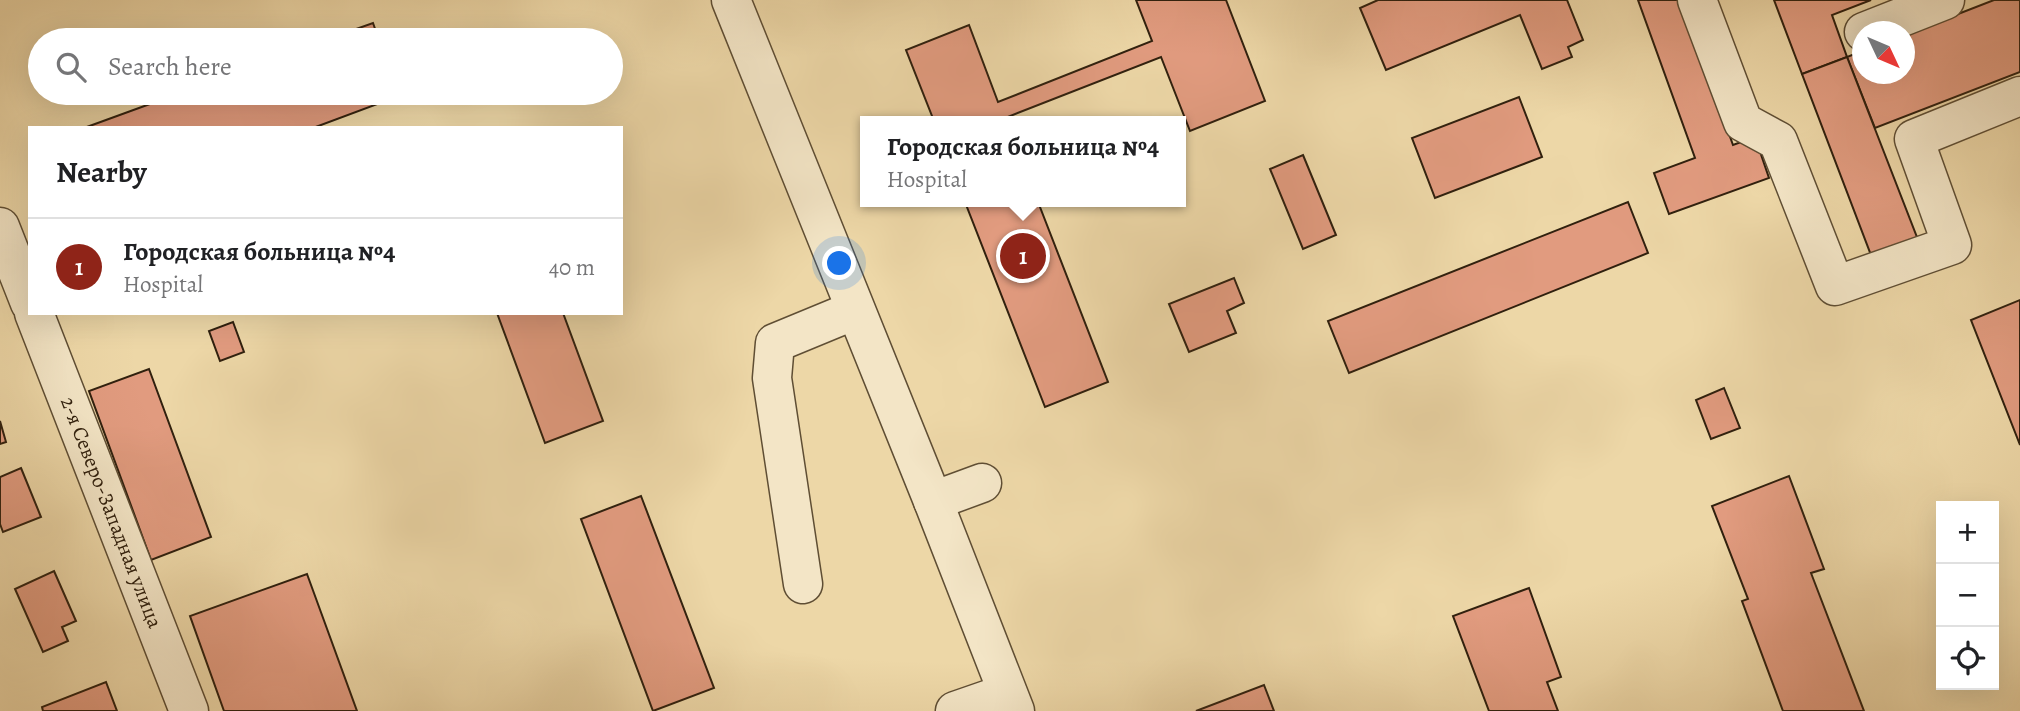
<!DOCTYPE html>
<meta charset="utf-8">
<style>
body{margin:0;font-family:Alegreya,serif;background:#f2f2f2;color:#202124}
.controls{position:absolute;right:21px;bottom:21px;display:grid;overflow:hidden;border-radius:0px;box-shadow:0 7px 28px #0002}
.controls button{width:63px;height:63px;display:grid;place-items:center;padding:0;border:0;border-bottom:2px solid #e0e0e0;background:#fff;color:#202124;font:35px sans-serif}
.compass{position:absolute;left:1852px;top:21px;width:63px;height:63px;border-radius:50%;background:#fff;box-shadow:0 7px 28px #0002;rotate:134deg}
.you{position:absolute;left:840px;top:264px;width:24px;height:24px;margin:-18px;border:5px solid #fff;border-radius:50%;background:#1a73e8;box-shadow:0 0 0 10px #1a73e833}
.badge{display:grid;place-items:center;width:46px;height:46px;border-radius:50%;background:#8f2418;color:#fff;font-size:23px;font-weight:700}
.pin{position:absolute;translate:-50% -50%;border:4px solid #fff;box-shadow:0 2px 7px #0006}
.popup{position:absolute;left:860px;top:116px;width:326px;height:91px;box-sizing:border-box;display:grid;place-content:center;border-radius:0px;background:#fff;filter:drop-shadow(0 2px 5px #0005);font-size:23px;white-space:nowrap;color:#757577}
.popup b{font-size:26px;color:#202124}
.popup::after{content:'';position:absolute;left:50%;top:100%;margin-left:-14px;border:14px solid transparent;border-top-color:#fff}
.list{margin:0;padding:0;list-style:none}
h2{display:flex;justify-content:space-between;align-items:center;height:91px;margin:0;padding:0 28px;font-size:30px}
h2 small{font-size:23px;font-weight:400;color:#757577}
.list li{display:grid;grid-template-columns:46px 1fr auto;gap:21px;align-items:center;box-sizing:border-box;height:98px;padding:0 28px;border-top:2px solid #e0e0e0}
.list b{display:block;font-size:26px;white-space:nowrap}
.list p{margin:0;font-size:23px;white-space:nowrap;color:#757577}
.list em{font-size:23px;font-style:normal;color:#757577}
.icon{flex:none;width:38px;height:38px;fill:none;stroke:currentColor;stroke-width:2;stroke-linecap:round;stroke-linejoin:round}
.map{position:relative;flex:none;width:2020px;height:711px;overflow:hidden}
.search{position:absolute;background:#fff;box-shadow:0 7px 28px #0002;left:28px;top:28px;width:595px;height:77px;display:flex;align-items:center;gap:18px;box-sizing:border-box;padding:0 24px;border-radius:38px;color:#757577;font-size:26px}
.panel{position:absolute;background:#fff;box-shadow:0 7px 28px #0002;left:28px;top:126px;width:595px;height:189px;border-radius:0px}
.map>svg:first-child{display:block}
.building{fill:#e19b7f;stroke:#30200e;stroke-width:2}
.lines{fill:none;stroke-linecap:round;stroke-linejoin:round}
.minor-casing{stroke:#5f4e34;stroke-width:41}
.minor{stroke:#f3e5c6;stroke-width:38}
.labels{text-anchor:middle;stroke-width:5;stroke-linejoin:round;paint-order:stroke}
.street-label{font-size:21px;fill:#30200e;stroke:#f3e5c6}
</style>
<div class="map">
<svg width="2020" height="711" viewBox="0 0 2020 711">
<rect width="100%" height="100%" fill="#edd7a7"/>
<filter id="stains"><feTurbulence type="fractalNoise" baseFrequency=".00286" numOctaves="4"/><feColorMatrix values="0 0 0 0 .2 0 0 0 0 .09 0 0 0 0 .02 0 0 0 .5 -.17"/></filter>
<radialGradient id="worn" r=".72"><stop offset=".6" stop-color="#630" stop-opacity="0"/><stop offset="1" stop-color="#630" stop-opacity=".3"/></radialGradient>
<g class="building">
<path d="M 1136,0 L 1226,0 L 1265,101 L 1190,131 L 1161,57 L 1005,118 L 1006,121 L 934,121 L 906,50 L 969,25 L 998,102 L 1152,41 Z"/>
<path d="M 1378,0 L 1567,0 L 1583,40 L 1568,47 L 1572,57 L 1542,69 L 1520,15 L 1386,70 L 1360,8 Z"/>
<path d="M 1638,0 L 1681,0 L 1733,145 L 1755,137 L 1769,178 L 1669,214 L 1654,173 L 1695,158 Z"/>
<path d="M 1774,0 L 1871,0 L 1832,15 L 1847,57 L 1802,74 Z"/>
<path d="M 1994,0 L 2020,0 L 2020,72 L 1875,128 L 1847,57 L 1862,51 L 1862,74 L 1904,74 L 1904,35 Z"/>
<path d="M 373,23 L 379,40 L 325,40 Z"/>
<path d="M 1847,57 L 1920,245 L 1874,263 L 1802,74 Z"/>
<path d="M 180,93 L 398,93 L 399,96 L 313,128 L 84,128 Z"/>
<path d="M 1519,97 L 1542,157 L 1435,198 L 1412,138 Z"/>
<path d="M 1303,155 L 1336,235 L 1303,249 L 1270,169 Z"/>
<path d="M 965,202 L 1038,202 L 1108,382 L 1045,407 Z"/>
<path d="M 1628,202 L 1648,253 L 1349,373 L 1328,321 Z"/>
<path d="M 1234,278 L 1244,303 L 1227,311 L 1236,333 L 1189,352 L 1169,304 Z"/>
<path d="M 2020,300 L 2020,445 L 1971,320 Z"/>
<path d="M 497,313 L 563,313 L 603,421 L 545,443 Z"/>
<path d="M 233,322 L 244,352 L 220,361 L 209,331 Z"/>
<path d="M 149,369 L 211,537 L 151,560 L 89,391 Z"/>
<path d="M 1724,388 L 1740,428 L 1711,439 L 1696,400 Z"/>
<path d="M 0,421 L 6,442 L 0,444 Z"/>
<path d="M 21,468 L 41,517 L 3,532 L 0,524 L 0,477 Z"/>
<path d="M 1789,476 L 1824,569 L 1811,573 L 1864,711 L 1783,711 L 1742,601 L 1748,599 L 1712,506 Z"/>
<path d="M 641,496 L 714,688 L 653,711 L 581,519 Z"/>
<path d="M 54,571 L 76,621 L 62,627 L 68,641 L 43,652 L 15,589 Z"/>
<path d="M 307,574 L 357,711 L 224,711 L 190,616 Z"/>
<path d="M 1529,588 L 1561,677 L 1547,682 L 1558,711 L 1489,711 L 1453,616 Z"/>
<path d="M 106,682 L 117,711 L 43,711 L 42,707 Z"/>
<path d="M 1264,685 L 1274,711 L 1196,711 Z"/>
</g>
<g class="lines">
<defs>
<g id="minor">
<path d="M 731,0 L 933,501 L 1015,711"/>
<path d="M 1697,0 L 1743,122 L 1778,141 L 1835,286 L 1952,245 L 1914,139 L 2020,96"/>
<path d="M 1864,32 L 1945,0"/>
<path d="M 0,227 L 30,303"/>
<path id="s1" d="M 34,313 L 189,711"/>
<path d="M 933,501 L 982,483"/>
<path d="M 803,584 L 772,378 L 775,343 L 855,310"/>
<path d="M 955,711 L 1007,693"/>
</g>
</defs>
<use href="#minor" class="minor-casing"/>
<use href="#minor" class="minor"/>
</g>
<g class="labels">
<g class="street-label">
<text dy="7" stroke="none"><textPath href="#s1" startOffset="214">2-я Северо-Западная улица</textPath></text>
</g>
</g>
<rect width="100%" height="100%" filter="url(#stains)"/>
<rect width="100%" height="100%" fill="url(#worn)"/>
</svg>
<div class="controls">
<button>+</button>
<button>−</button>
<button><svg class="icon" aria-label="locate" viewBox="0 0 24 24"><circle cx="12" cy="12" r="6"/><path d="M12 2v4M12 18v4M2 12h4M18 12h4"/></svg></button>
</div>
<svg class="compass" viewBox="-18 -18 36 36"><path d="M0-13l5 13h-10z" fill="#e53935"/><path d="M0 13l5-13h-10z" fill="#757577"/></svg>
<div class="you"></div>
<div class="pin badge" style="left:1023px;top:256px">1</div>
<div class="popup"><b>Городская больница №4</b>Hospital</div>
<div class="search"><svg class="icon" aria-label="search" viewBox="0 0 24 24"><circle cx="10" cy="10" r="6"/><path d="M15 15l6 6"/></svg>Search here</div>
<section class="panel">
<h2>Nearby<small></small></h2>
<ul class="list">
<li><span class="badge">1</span><div><b>Городская больница №4</b><p>Hospital</p></div><em>40 m</em></li>
</ul>
</section>
</div>
